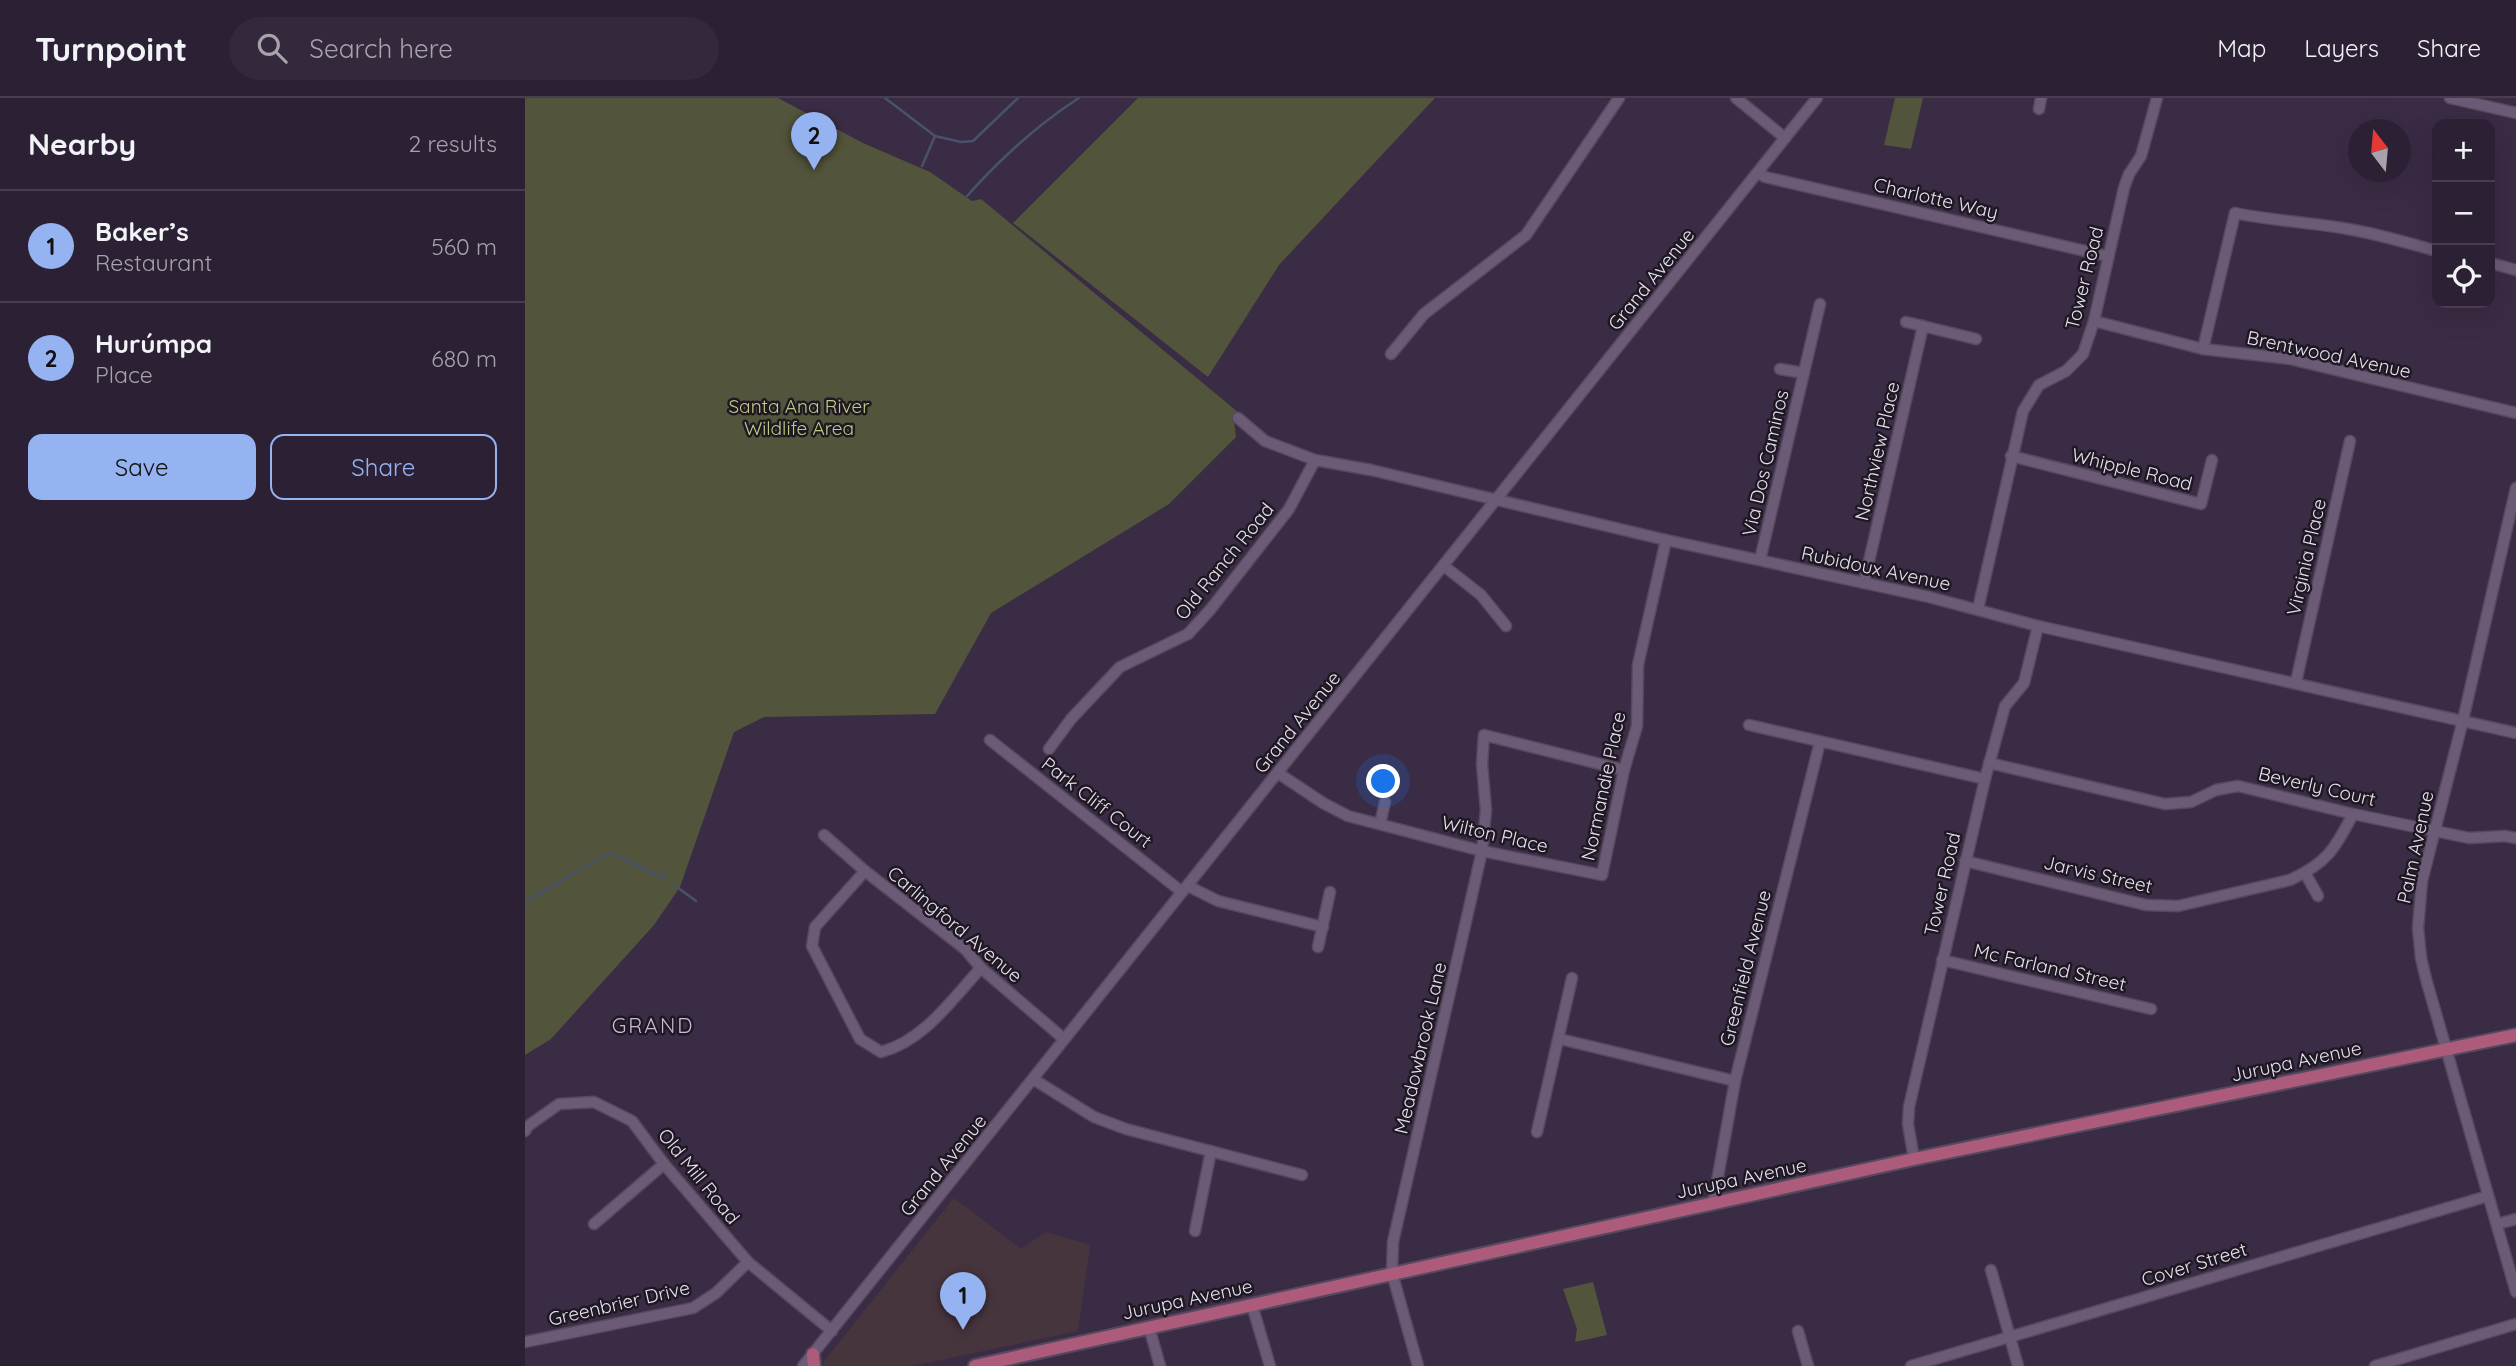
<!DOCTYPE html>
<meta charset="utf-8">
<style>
body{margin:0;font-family:Quicksand,sans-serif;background:#34293c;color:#f1f3f6}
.controls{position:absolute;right:21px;top:21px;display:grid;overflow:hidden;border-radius:14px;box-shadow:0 7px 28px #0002}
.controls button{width:63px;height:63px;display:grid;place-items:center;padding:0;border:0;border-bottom:2px solid #483e4f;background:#2c2134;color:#f1f3f6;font:35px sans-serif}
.compass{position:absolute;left:1823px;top:21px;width:63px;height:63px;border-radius:50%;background:#2c2134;box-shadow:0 7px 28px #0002;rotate:344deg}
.you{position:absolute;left:859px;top:684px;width:24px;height:24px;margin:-18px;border:5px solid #fff;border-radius:50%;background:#1a73e8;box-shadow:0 0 0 10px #1a73e833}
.badge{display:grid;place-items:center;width:46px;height:46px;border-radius:50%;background:#95b2f1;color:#111;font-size:23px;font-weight:700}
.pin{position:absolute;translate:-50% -58px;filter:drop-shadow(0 2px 4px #0008)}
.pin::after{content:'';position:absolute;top:37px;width:24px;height:21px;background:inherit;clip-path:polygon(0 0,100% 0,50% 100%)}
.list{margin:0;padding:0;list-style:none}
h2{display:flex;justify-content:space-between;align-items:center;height:91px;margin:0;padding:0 28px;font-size:30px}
h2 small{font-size:23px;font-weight:400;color:#a6a3ac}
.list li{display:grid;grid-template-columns:46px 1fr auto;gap:21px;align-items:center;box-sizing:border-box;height:112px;padding:0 28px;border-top:2px solid #483e4f}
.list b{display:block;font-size:26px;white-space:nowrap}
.list p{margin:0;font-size:23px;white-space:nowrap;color:#a6a3ac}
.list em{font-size:23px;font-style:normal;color:#a6a3ac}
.actions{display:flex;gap:14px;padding:21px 28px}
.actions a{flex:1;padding:16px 0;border:2px solid #95b2f1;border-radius:14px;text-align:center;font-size:24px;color:#95b2f1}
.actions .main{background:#95b2f1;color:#111}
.icon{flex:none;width:38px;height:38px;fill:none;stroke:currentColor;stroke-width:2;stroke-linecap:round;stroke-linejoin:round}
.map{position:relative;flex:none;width:1991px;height:1268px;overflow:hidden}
header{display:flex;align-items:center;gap:42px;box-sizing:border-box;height:98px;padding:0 35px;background:#2c2134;border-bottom:2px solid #483e4f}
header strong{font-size:33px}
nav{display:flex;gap:38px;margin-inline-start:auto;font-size:24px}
.search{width:490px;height:63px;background:#34293c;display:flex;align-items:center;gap:18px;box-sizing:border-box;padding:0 24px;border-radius:38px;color:#a6a3ac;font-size:26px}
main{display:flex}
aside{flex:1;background:#2c2134}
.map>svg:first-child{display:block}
.commercial{fill:#47353e}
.green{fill:#52543b}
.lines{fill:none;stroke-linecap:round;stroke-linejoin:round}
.stream{stroke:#48526b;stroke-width:2.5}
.minor-casing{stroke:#55495e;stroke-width:13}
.major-casing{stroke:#55495e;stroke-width:16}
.minor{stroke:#6b5b76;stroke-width:10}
.major{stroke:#ac5c7a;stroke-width:12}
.labels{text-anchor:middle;stroke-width:5;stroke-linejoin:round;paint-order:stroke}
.street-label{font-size:19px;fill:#e8dfef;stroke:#1e1823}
.park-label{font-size:19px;fill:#c4c983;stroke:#1e1823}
.neighbourhood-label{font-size:21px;letter-spacing:2px;fill:#cbb9d8;stroke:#1e1823}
</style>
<header>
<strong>Turnpoint</strong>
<div class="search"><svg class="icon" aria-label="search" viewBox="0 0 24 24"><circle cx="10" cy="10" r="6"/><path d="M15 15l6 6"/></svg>Search here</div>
<nav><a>Map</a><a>Layers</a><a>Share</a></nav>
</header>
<main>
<aside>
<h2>Nearby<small>2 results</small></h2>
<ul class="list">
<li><span class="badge">1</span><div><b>Baker’s</b><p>Restaurant</p></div><em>560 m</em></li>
<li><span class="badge">2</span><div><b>Hurúmpa</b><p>Place</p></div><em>680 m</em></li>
</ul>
<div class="actions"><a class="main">Save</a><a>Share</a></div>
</aside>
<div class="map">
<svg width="1991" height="1268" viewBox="0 0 1991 1268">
<rect width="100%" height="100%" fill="#3b2c45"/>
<path class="commercial" d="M 429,1100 L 496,1151 L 521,1134 L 565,1147 L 553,1233 L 387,1268 L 298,1268 L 300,1262 Z"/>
<g class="green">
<path d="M 0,0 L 253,0 L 338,45 L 405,74 L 447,103 L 456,101 L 714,315 L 709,322 L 711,339 L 644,406 L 466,515 L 410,616 L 239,619 L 209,634 L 155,789 L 129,827 L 26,941 L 0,957 Z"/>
<path d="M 613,0 L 910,0 L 754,167 L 683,279 L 488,125 Z"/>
<path d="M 1370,0 L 1398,0 L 1386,51 L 1359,47 Z"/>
<path d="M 1068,1184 L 1082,1237 L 1050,1244 L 1052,1231 L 1038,1191 Z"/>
</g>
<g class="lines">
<g class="stream">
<path d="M 360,0 L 410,38"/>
<path d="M 397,68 L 410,38 L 436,44 L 448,43 L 493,0"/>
<path d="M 442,98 C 475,61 512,27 554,0"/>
<path d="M 149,787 L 171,803"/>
<path d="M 0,804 L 80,757 L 87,756 L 140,780"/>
</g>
<defs>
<g id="minor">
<path d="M 1211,0 L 1260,40"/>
<path d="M 1925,0 L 1991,15"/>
<path d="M 1514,11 L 1516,0"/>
<path d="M 1233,75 L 1240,79 L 1582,158"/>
<path d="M 1965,165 L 1991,172"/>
<path d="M 1569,223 L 1678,251 L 1765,261 L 1991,315"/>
<path d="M 1381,224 L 1451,241"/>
<path d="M 1678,251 L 1710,115 C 1747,123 1785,124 1823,131 C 1853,136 1883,145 1912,153"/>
<path d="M 866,256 L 899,216 L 1001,137 L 1094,0"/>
<path d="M 1255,271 L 1279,275"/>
<path d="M 713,320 L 740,343 L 790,362 L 846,372 L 1141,442 L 1404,499 L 1513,528 L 1991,635"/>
<path d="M 1486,358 L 1676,406 L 1687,362"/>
<path d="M 1991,390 L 1938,622 L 1897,783 L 1893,830 L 1896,860 L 1901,881 L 1991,1194"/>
<path d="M 1235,462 L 1295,206"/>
<path d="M 919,468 L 956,497 L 981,528"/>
<path d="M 1339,485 L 1398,228"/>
<path d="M 1453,511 L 1498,313 L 1514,287 L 1541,273 L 1558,256 L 1569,223 L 1599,90 L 1604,76 L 1616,58 L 1632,0"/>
<path d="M 1771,584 L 1825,343"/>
<path d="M 1224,627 L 1460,681"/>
<path d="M 465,642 L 657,794"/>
<path d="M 524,651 L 546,621 L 595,569 L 663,536 L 685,512 L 764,411 L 790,362"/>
<path d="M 1464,665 L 1640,706 L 1666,704 L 1691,692 L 1713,688 L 1828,716 L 1944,740 L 1980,738 L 1991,740"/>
<path d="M 753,675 L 798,705 L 823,718 L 957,753 L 1077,777 L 1099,672 L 1112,628 L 1113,567 L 1141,442"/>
<path d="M 855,726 L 860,704"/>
<path d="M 299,737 L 340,773 L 440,851 L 456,870 L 539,941"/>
<path d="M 1440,763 L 1621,807 L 1653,808 L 1765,782 C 1802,765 1810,751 1828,716"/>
<path d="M 340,773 L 290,829 L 287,848 L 335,941 L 356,954 C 399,943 427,901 456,870"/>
<path d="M 1780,775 L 1793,798"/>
<path d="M 663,788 L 693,803 L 798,829"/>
<path d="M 793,849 L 805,794"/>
<path d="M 1417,862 L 1626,911"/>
<path d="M 1035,941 L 1210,983"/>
<path d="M 508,981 L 569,1019 L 601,1031 L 777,1077"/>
<path d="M 0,1033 L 3,1028 L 34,1006 L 69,1004 L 107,1023 L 139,1066 L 223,1164 L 307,1233"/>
<path d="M 1012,1034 L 1047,880"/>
<path d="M 1389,1061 L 1383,1026 L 1384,1009 L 1460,681 L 1480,608 L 1499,585 L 1513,528"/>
<path d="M 1188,1106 L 1210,983 L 1295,644"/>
<path d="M 69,1126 L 139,1066"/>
<path d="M 1972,1126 L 1991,1121"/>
<path d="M 670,1133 L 686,1053"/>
<path d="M 1466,1172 L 1493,1268"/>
<path d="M 727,1207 L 745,1268"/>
<path d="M 624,1229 L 635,1268"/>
<path d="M 1273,1233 L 1283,1268"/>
<path d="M 0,1244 L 168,1210 L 191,1195 L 223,1164"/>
<path d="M 278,1268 L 1292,0"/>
<path d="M 893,1268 L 867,1175 L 868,1144 L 957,753 L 961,712 L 957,666 L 959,637 L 1099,672"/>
<path d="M 1386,1268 L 1963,1098"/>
<path d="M 1850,1268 L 1991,1226"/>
</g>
<g id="major">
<path d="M 288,1256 L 289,1268"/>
<path d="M 450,1268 L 1389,1061 L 1991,937"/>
</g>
</defs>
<use href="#minor" class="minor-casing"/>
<use href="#major" class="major-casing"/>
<use href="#minor" class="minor"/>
<use href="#major" class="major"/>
</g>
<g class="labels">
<g class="street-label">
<text transform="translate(1411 100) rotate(13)" y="7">Charlotte Way</text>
<text transform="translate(1559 180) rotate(-76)" y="7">Tower Road</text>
<text transform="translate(1126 181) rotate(-51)" y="7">Grand Avenue</text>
<text transform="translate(1804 256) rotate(12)" y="7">Brentwood Avenue</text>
<text transform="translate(1352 353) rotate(-77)" y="7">Northview Place</text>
<text transform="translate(1240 365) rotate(-77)" y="7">Via Dos Caminos</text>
<text transform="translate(1607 371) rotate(14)" y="7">Whipple Road</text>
<text transform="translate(1781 459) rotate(-77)" y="7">Virginia Place</text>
<text transform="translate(699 463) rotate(-51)" y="7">Old Ranch Road</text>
<text transform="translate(1351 470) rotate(12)" y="7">Rubidoux Avenue</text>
<text transform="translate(772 624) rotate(-51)" y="7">Grand Avenue</text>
<text transform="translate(1078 688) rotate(-78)" y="7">Normandie Place</text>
<text transform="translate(1792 688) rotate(13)" y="7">Beverly Court</text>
<text transform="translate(572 704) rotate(38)" y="7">Park Cliff Court</text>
<text transform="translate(970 736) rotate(13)" y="7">Wilton Place</text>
<text transform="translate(1890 749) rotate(-78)" y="7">Palm Avenue</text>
<text transform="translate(1573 776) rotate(13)" y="7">Jarvis Street</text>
<text transform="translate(1417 786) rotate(-77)" y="7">Tower Road</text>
<text transform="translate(430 826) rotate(40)" y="7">Carlingford Avenue</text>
<text transform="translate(1525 869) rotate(13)" y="7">Mc Farland Street</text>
<text transform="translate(1220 870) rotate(-76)" y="7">Greenfield Avenue</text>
<text transform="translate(895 950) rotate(-77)" y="7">Meadowbrook Lane</text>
<text transform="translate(1771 963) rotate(-12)" y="7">Jurupa Avenue</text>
<text transform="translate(418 1067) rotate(-51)" y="7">Grand Avenue</text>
<text transform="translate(174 1078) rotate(51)" y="7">Old Mill Road</text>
<text transform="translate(1216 1080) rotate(-12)" y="7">Jurupa Avenue</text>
<text transform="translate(1669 1166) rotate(-17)" y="7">Cover Street</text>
<text transform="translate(662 1201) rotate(-12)" y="7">Jurupa Avenue</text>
<text transform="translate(94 1205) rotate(-13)" y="7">Greenbrier Drive</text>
</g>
<g class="park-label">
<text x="274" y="315">Santa Ana River<tspan x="274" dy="22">Wildlife Area</tspan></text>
</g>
<g class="neighbourhood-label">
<text x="128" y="935">GRAND</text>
</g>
</g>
</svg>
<div class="controls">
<button>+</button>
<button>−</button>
<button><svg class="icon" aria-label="locate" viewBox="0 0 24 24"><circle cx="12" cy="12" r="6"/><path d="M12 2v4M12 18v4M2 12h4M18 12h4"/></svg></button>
</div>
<svg class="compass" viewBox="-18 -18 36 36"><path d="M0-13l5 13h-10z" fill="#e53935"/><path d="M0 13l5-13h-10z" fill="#a6a3ac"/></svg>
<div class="you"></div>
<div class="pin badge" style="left:438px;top:1232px">1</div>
<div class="pin badge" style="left:289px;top:72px">2</div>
</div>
</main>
